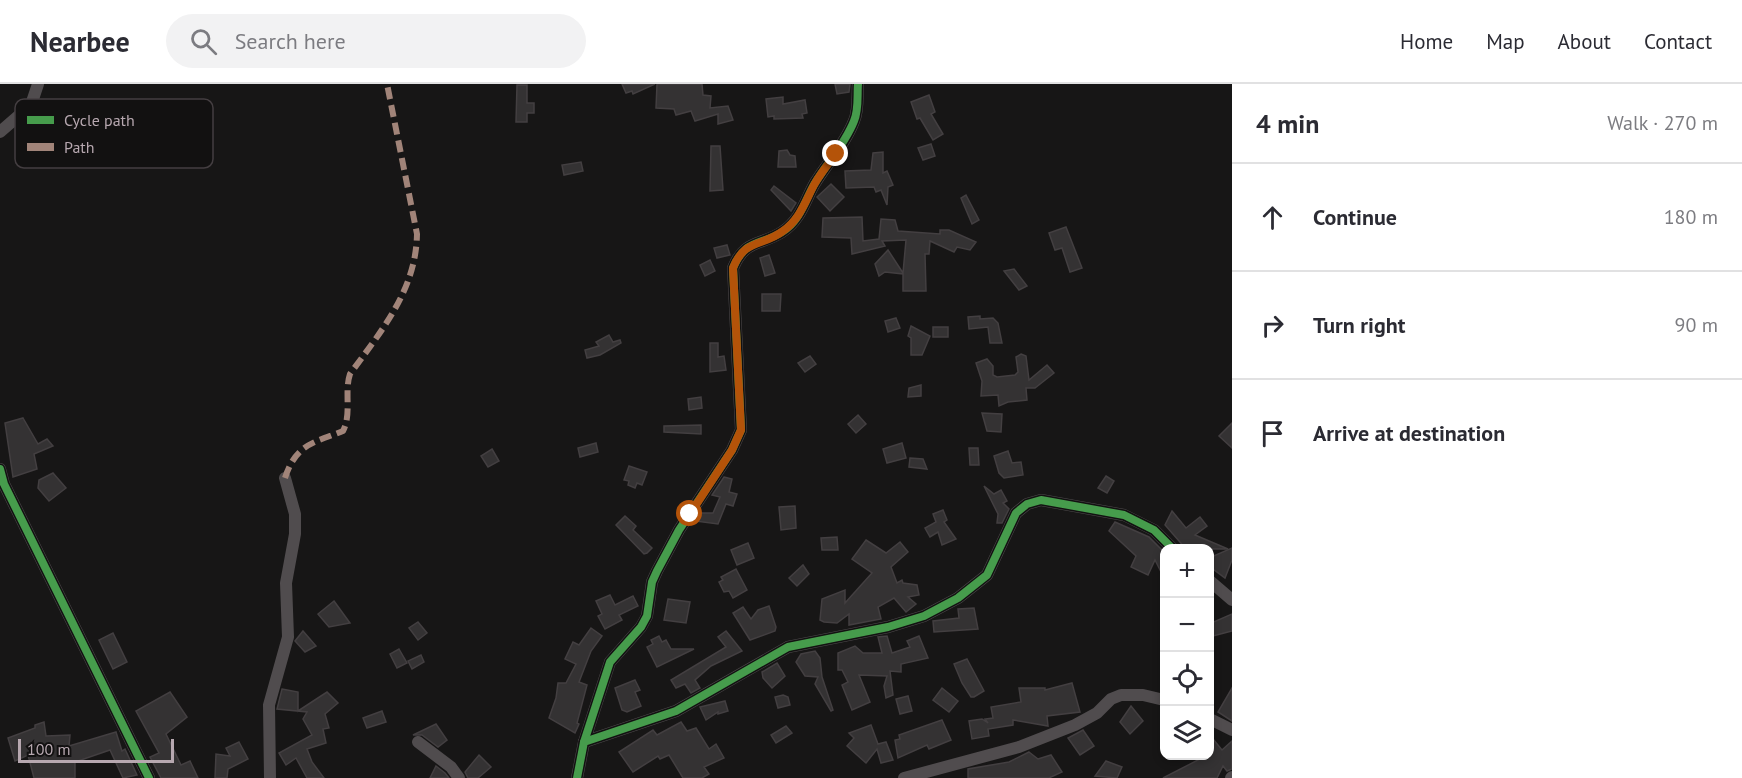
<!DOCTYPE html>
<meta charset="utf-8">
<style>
body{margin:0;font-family:"PT Sans",sans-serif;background:#f2f2f3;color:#2b2b33}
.controls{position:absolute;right:18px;bottom:18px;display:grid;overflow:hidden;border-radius:12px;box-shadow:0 3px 9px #0003}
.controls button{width:54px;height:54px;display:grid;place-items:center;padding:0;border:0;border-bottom:2px solid #e1e1e2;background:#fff;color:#2b2b33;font:30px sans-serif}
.scale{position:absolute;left:18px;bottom:15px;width:156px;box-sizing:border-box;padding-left:6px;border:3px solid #b7a8b0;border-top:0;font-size:16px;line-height:21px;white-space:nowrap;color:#b7a8b0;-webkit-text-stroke:4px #121111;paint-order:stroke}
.stop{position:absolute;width:18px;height:18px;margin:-14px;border:4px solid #b45309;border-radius:50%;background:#fff}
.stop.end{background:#b45309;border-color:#fff;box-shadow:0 2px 6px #0008}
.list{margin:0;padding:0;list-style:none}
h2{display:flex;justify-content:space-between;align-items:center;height:78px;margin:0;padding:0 24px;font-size:26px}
h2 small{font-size:20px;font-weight:400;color:#7c7c81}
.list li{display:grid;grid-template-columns:39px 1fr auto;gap:18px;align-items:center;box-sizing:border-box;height:108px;padding:0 24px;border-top:2px solid #e1e1e2}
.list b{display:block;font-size:22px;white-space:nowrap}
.list em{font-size:20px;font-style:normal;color:#7c7c81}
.icon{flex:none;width:33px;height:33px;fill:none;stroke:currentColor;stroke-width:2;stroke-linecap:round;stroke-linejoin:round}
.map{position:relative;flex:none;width:1232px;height:694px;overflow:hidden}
header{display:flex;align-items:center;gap:36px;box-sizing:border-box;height:84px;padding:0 30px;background:#fff;border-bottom:2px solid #e1e1e2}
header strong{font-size:28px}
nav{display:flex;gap:33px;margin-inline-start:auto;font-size:21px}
.search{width:420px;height:54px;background:#f2f2f3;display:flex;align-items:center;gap:15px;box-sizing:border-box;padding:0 21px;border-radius:33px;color:#7c7c81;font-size:22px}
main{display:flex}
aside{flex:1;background:#fff}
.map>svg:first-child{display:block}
.building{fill:#343233;stroke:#433f41;stroke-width:1.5}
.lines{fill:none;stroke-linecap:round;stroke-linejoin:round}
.minor{stroke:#504c4e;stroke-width:12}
.quiet{stroke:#a18479;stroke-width:6;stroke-dasharray:12 6;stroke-linecap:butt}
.cycleway-casing{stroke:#121111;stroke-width:11}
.cycleway{stroke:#469c4c;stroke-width:8}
.route{stroke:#b45309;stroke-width:8}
.key{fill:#121111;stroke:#443e41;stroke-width:1.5}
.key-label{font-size:16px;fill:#b7a8b0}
</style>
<header>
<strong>Nearbee</strong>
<div class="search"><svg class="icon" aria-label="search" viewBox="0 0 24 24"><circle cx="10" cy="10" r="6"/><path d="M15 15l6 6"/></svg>Search here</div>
<nav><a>Home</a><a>Map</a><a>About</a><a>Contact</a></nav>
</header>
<main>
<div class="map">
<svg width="1232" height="694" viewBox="0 0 1232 694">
<rect width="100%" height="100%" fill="#171616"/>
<g class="building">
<path d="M 622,0 L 655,0 L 633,10 L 632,7 L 626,9 Z"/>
<path d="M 657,0 L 702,0 L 703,11 L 711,12 L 710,24 L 728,22 L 733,36 L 718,40 L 718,30 L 695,37 L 691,27 L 676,31 L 674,25 L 656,24 Z"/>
<path d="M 835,0 L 850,0 L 849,8 L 837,10 Z"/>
<path d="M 517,1 L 527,1 L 527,19 L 534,19 L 534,29 L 527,29 L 527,38 L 516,38 Z"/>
<path d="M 929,11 L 935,28 L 931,30 L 943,50 L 933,56 L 920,34 L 917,35 L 911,18 Z"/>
<path d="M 783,13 L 783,20 L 805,16 L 807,29 L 802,30 L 803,34 L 774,35 L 774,32 L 768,33 L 766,15 Z"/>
<path d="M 931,60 L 935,72 L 923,76 L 918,64 Z"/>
<path d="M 711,62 L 720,62 L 723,106 L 710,107 Z"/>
<path d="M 787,66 L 790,71 L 795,72 L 796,83 L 778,83 L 779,67 Z"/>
<path d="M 883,68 L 883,89 L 887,87 L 893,101 L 888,103 L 887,121 L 881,106 L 876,108 L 874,103 L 846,104 L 845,87 L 871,86 L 873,69 Z"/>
<path d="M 581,78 L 583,87 L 564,91 L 562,81 Z"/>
<path d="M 831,100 L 844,113 L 830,127 L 817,113 Z"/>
<path d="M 774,102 L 796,119 L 791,127 L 771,106 Z"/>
<path d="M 966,111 L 979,136 L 972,140 L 961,114 Z"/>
<path d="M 862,133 L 863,157 L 879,155 L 881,135 L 895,136 L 898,147 L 940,150 L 940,146 L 949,146 L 976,158 L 970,166 L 957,163 L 954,168 L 930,157 L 929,170 L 925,170 L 926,207 L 903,207 L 903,190 L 885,188 L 879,192 L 875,180 L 888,166 L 903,189 L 906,156 L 882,157 L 885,162 L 852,170 L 851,154 L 822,153 L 823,134 Z"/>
<path d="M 1066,143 L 1082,184 L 1070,188 L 1062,164 L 1055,166 L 1049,149 Z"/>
<path d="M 727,161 L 730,171 L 717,174 L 714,164 Z"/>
<path d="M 769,171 L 775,189 L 765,192 L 760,174 Z"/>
<path d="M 710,176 L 715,187 L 705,192 L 700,181 Z"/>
<path d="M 1014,185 L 1027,202 L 1019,206 L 1004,187 Z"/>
<path d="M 762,210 L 781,210 L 780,227 L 762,227 Z"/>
<path d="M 980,232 L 980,235 L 993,234 L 998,239 L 1002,259 L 990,259 L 988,243 L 969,245 L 968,233 Z"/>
<path d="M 896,234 L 900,244 L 888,248 L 885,237 Z"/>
<path d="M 911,242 L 930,252 L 922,271 L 911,271 L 911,254 L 908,252 Z"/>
<rect x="933" y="243" width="15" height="10"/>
<path d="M 609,251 L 613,258 L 620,256 L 621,259 L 600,271 L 587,274 L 585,266 L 599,262 L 596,258 Z"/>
<path d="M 710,259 L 718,259 L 718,273 L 724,272 L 726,286 L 710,288 Z"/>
<path d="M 1021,270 L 1026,272 L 1029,296 L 1047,281 L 1054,289 L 1035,304 L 1026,304 L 1027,316 L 1008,318 L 999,322 L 998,311 L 981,312 L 982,297 L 976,279 L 987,275 L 993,282 L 993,291 L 997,293 L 1015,291 L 1018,288 L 1016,273 Z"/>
<path d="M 810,272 L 816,280 L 805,288 L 798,279 Z"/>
<path d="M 921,301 L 921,312 L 908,313 L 909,304 Z"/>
<path d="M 701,313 L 702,324 L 689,326 L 688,315 Z"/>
<path d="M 982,329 L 1002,330 L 1001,348 L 987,347 Z"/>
<path d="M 858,331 L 866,340 L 856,349 L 848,340 Z"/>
<path d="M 23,334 L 38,360 L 47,355 L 53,362 L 34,370 L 37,385 L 13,393 L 5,339 Z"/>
<path d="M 1232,339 L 1232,364 L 1219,352 Z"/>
<path d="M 701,341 L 701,350 L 664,348 L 664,342 Z"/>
<path d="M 596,359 L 598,368 L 580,373 L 578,364 Z"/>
<path d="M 902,359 L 906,374 L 887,379 L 883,365 Z"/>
<path d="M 969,364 L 978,364 L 979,381 L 970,381 Z"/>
<path d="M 492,365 L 499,377 L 488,383 L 481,372 Z"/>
<path d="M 1008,367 L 1012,379 L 1021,378 L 1023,391 L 1004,394 L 999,389 L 994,372 Z"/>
<path d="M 910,374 L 923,375 L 927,385 L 909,383 Z"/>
<path d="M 629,382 L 647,388 L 642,401 L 637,399 L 635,404 L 628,401 L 629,397 L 624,396 Z"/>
<path d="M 53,389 L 66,404 L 49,417 L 38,404 L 39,396 Z"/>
<path d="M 1106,392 L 1114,397 L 1107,409 L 1098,404 Z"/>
<path d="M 724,393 L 732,395 L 729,408 L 737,410 L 733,422 L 726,420 L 718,440 L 695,437 L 700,429 L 713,429 L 720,413 L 712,411 Z"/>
<path d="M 984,402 L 994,410 L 1001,406 L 1007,417 L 1003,419 L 1009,425 L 1002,439 L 997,439 L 998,430 Z"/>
<path d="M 795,422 L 796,444 L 781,446 L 779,423 Z"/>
<path d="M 943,426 L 947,436 L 944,438 L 956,455 L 942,461 L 938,448 L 930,453 L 925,444 L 936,438 L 933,430 Z"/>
<path d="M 1172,427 L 1186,444 L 1200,433 L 1207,442 L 1195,451 L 1228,465 L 1186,465 L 1165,441 Z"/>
<path d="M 625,432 L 636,442 L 633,446 L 652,464 L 647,469 L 644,470 L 616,441 Z"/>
<path d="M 1115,438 L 1149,453 L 1164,468 L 1164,494 L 1155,476 L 1148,491 L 1131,483 L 1136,472 L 1109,447 Z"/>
<path d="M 837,453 L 838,466 L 822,466 L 821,454 Z"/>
<path d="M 866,456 L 886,469 L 900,458 L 908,468 L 891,483 L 897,499 L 902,496 L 903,499 L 917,501 L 919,511 L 908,513 L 916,520 L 906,528 L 894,514 L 878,523 L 881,535 L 849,541 L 849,530 L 837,539 L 824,538 L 820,536 L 822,515 L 845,506 L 845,519 L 872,489 L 852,475 Z"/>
<path d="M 748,459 L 754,474 L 737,481 L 731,466 Z"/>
<path d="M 1232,464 L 1232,476 L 1225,494 L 1209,482 L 1209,474 Z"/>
<path d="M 803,481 L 809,490 L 797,502 L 789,494 Z"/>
<path d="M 736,485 L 747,506 L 733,514 L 729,507 L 724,508 L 719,498 L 723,496 L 721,493 Z"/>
<path d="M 610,511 L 615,521 L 633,512 L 638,522 L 619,531 L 622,536 L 605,545 L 598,532 L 602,530 L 596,517 Z"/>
<path d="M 668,515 L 690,518 L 686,539 L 664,536 Z"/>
<path d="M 334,517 L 350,539 L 329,543 L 318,530 Z"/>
<path d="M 769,522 L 776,543 L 775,547 L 750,556 L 733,529 L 743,523 L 751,535 L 758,526 Z"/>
<path d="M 974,524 L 978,545 L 934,548 L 933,537 L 959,534 L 958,525 Z"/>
<path d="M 1232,530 L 1232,547 L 1209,553 L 1209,540 Z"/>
<path d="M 418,538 L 427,549 L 418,556 L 409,544 Z"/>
<path d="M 591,544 L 602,552 L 591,567 L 579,598 L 587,601 L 577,639 L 579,640 L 575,649 L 549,634 L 556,614 L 558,599 L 566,599 L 576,580 L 565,575 L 573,558 L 579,561 Z"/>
<path d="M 303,547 L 316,562 L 305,568 L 295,557 Z"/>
<path d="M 726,547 L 742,567 L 711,582 L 695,596 L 700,604 L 691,609 L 685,600 L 676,604 L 671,596 L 726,563 L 718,553 Z"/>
<path d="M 113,549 L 127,578 L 113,585 L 99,556 Z"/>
<path d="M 659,552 L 662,558 L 666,556 L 671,565 L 694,565 L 657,583 L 647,563 L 653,560 L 651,556 Z"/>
<path d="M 887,552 L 892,569 L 910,563 L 907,557 L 919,552 L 928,574 L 901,580 L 901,588 L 890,587 L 893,611 L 886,614 L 884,602 L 887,592 L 859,591 L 870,618 L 852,626 L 842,601 L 848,598 L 842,586 L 838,586 L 838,569 L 855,562 L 863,569 L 882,569 L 878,553 Z"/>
<path d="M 399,565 L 407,579 L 397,584 L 390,570 Z"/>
<path d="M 815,567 L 820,574 L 822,593 L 833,626 L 831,627 L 815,600 L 818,593 L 805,592 L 796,578 L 801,570 Z"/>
<path d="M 421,571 L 424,578 L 412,585 L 408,577 Z"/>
<path d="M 967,575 L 984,607 L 974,613 L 971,613 L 962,599 L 954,580 Z"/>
<path d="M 777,579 L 785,592 L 772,604 L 763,594 L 762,588 Z"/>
<path d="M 635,596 L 640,606 L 635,608 L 641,622 L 627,628 L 622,626 L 615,604 Z"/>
<path d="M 1072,599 L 1080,628 L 1047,632 L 1048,642 L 1013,636 L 1013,641 L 988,645 L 989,652 L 972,655 L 969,637 L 982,635 L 988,639 L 985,635 L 993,634 L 991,623 L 1021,618 L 1019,604 L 1045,604 L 1045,606 Z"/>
<path d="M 942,604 L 958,617 L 949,628 L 933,616 Z"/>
<path d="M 1232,604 L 1232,637 L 1218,628 Z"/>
<path d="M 282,605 L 298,608 L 298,627 L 327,608 L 338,619 L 325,630 L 329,644 L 323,645 L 326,659 L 307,665 L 312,678 L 324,694 L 307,694 L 296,674 L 286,681 L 279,669 L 312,651 L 303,635 L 307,628 L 277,625 Z"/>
<path d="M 170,608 L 187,633 L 166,650 L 181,681 L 190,677 L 198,694 L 161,694 L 150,673 L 159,669 L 136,627 Z"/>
<path d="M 783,611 L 788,613 L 790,621 L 778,624 L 775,613 Z"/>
<path d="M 908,612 L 912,627 L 900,630 L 896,615 Z"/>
<path d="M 725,617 L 728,627 L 718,630 L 718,628 L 706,636 L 700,623 Z"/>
<path d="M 1131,622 L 1143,637 L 1130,650 L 1120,638 Z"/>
<path d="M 382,627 L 386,638 L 367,644 L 363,634 Z"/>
<path d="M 942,636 L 951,656 L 929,665 L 927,661 L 898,674 L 895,656 L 900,655 L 899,651 Z"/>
<path d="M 44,638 L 46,652 L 70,651 L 69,662 L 116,648 L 122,667 L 125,665 L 137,691 L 123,694 L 110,666 L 75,678 L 75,694 L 34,694 L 28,671 L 15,677 L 8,654 L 35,644 L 35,641 Z"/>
<path d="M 681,638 L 687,647 L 696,644 L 709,665 L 716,660 L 724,674 L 704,683 L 709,690 L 702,694 L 683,694 L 669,671 L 660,675 L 658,672 L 633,688 L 619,668 L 653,646 L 657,651 Z"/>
<path d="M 436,640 L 447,656 L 438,663 L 422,651 L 413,651 Z"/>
<path d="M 871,641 L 878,660 L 886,658 L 893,676 L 881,679 L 877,665 L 866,679 L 847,662 L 854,654 L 849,649 Z"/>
<path d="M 786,642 L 792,649 L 776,659 L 771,651 Z"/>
<path d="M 1083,646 L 1094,662 L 1080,671 L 1068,654 Z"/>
<path d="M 1209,650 L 1222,666 L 1232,657 L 1232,685 L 1227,687 L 1223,682 L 1217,694 L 1163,694 L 1198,676 L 1195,672 L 1209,672 Z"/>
<path d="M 239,658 L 248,675 L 228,685 L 227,694 L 215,694 L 216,670 L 230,672 L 226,664 Z"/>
<path d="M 1029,668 L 1038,675 L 1051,671 L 1062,688 L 1049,694 L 968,694 L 968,685 L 1009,678 Z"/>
<path d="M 479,671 L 491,683 L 478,694 L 468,694 L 465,688 Z"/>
<path d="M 1106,677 L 1122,683 L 1117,694 L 1095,692 Z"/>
<path d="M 436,682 L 445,689 L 449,694 L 430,694 Z"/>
</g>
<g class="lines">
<g class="minor">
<path d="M 0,48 L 31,21 L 38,0"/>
<path d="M 0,385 L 4,400 L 149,694"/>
<path d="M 1210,497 L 1232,516"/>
<path d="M 1210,635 L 1232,646"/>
<path d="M 418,658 L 451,683 L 459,694"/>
<path d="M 584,658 L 610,578 L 641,543 L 647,532 L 652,498 L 657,487 L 679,446 L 732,366 L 741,346 L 733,184 C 745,155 760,162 782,148 C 801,136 805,116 815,99 C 828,78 845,60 854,37 C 859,26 857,11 858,0"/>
<path d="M 270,694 L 269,621 L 288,553 L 286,499 L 295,450 L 295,430 L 285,394"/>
<path d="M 577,694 L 584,658 L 676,627 L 788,563 L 888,543 L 924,532 L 958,514 L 987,491 L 1016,429 L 1027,420 L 1041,416 L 1124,431 L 1154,446 L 1172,464"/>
<path d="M 904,694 L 1019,663 L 1075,641 L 1097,629 L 1111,615 L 1121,611 L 1143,611 L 1164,616"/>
<path d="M 1231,694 L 1232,693"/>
</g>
<path class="quiet" d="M 285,394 C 296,360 313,359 343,347 C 352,330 344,308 350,290 C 382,246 416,206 417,150 L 387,0"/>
<defs>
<g id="cycleway">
<path d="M 0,385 L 4,400 L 149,694"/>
<path d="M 584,658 L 610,578 L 641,543 L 647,532 L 652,498 L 657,487 L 679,446 L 732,366 L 741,346 L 733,184 C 745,155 760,162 782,148 C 801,136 805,116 815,99 C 828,78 845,60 854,37 C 859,26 857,11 858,0"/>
<path d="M 577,694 L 584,658 L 676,627 L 788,563 L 888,543 L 924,532 L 958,514 L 987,491 L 1016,429 L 1027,420 L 1041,416 L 1124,431 L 1154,446 L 1172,464"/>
</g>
</defs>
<use href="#cycleway" class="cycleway-casing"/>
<use href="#cycleway" class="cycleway"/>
</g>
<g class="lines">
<path class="route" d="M 690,430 L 732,366 L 741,346 L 733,184 C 745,154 762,163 783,147 C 800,135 805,118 814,101 C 820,90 828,80 836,70"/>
</g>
<rect x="15" y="15" width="198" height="69" rx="9" class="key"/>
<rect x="27" y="32" width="27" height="8" fill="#469c4c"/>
<rect x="27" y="59" width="27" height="8" fill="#a18479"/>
<g class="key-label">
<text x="64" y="42">Cycle path</text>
<text x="64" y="69">Path</text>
</g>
</svg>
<div class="controls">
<button>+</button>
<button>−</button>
<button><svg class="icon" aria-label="locate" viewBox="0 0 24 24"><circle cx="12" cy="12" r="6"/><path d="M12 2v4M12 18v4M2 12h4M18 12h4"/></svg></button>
<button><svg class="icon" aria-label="layers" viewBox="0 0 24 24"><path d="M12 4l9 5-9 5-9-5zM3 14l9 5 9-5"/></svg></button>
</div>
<div class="scale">100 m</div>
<div class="stop" style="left:690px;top:430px"></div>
<div class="stop end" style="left:836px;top:70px"></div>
</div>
<aside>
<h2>4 min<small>Walk · 270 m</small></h2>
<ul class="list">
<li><svg class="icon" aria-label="ahead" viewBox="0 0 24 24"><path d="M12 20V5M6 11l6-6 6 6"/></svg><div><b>Continue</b></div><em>180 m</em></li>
<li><svg class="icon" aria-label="right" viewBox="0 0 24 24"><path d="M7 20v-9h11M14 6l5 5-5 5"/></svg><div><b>Turn right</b></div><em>90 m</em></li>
<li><svg class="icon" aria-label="arrive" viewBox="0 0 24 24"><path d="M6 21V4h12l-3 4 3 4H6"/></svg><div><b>Arrive at destination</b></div></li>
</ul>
</aside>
</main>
